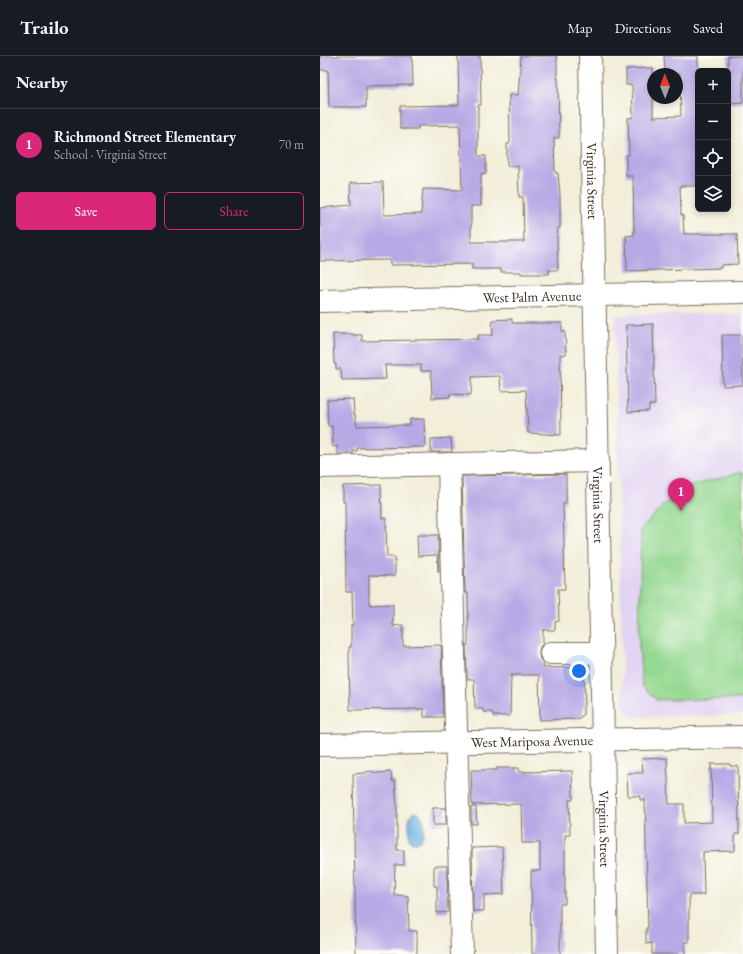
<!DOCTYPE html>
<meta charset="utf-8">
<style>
body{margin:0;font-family:"EB Garamond",serif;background:#20242c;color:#f1f3f6}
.controls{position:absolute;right:12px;top:12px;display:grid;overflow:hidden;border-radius:6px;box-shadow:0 2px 6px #0003}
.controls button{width:36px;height:36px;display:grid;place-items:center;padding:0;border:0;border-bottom:1px solid #363941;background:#171b24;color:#f1f3f6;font:20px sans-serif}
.compass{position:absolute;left:327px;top:12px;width:36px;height:36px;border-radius:50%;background:#171b24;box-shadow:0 2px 6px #0003;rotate:359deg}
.you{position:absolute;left:259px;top:615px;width:14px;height:14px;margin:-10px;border:3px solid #fff;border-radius:50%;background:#1a73e8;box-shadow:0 0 0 6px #1a73e833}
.badge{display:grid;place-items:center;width:26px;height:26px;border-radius:50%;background:#db2777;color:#fff;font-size:13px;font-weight:700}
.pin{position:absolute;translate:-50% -33px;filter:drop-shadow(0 1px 2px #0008)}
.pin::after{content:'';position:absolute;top:21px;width:14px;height:12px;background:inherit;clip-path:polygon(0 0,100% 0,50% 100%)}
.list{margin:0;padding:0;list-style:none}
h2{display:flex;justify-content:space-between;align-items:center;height:52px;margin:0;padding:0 16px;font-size:17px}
h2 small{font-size:13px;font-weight:400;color:#9ea1a6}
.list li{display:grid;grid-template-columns:26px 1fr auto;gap:12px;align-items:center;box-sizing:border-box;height:72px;padding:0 16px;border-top:1px solid #363941}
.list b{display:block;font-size:15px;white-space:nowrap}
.list p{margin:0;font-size:13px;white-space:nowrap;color:#9ea1a6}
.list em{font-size:13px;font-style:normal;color:#9ea1a6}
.actions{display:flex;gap:8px;padding:12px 16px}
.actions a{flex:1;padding:9px 0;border:1px solid #db2777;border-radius:6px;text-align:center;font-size:14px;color:#db2777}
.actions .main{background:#db2777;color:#fff}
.icon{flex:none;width:22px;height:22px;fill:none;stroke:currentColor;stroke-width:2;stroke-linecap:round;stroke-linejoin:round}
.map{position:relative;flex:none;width:423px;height:898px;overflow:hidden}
header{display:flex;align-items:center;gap:24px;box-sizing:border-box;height:56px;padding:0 20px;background:#171b24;border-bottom:1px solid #363941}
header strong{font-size:19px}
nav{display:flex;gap:22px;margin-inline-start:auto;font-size:14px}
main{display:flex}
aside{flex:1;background:#171b24}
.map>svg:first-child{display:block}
.built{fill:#e2d4f3}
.green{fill:#94d891;stroke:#688158}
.water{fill:#6fb2e4;stroke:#556e81}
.building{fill:#b7a9e5}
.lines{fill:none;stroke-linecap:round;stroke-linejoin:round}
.minor-casing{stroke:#7b6f5f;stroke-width:24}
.minor{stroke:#fff;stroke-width:22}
.labels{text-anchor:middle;stroke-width:3;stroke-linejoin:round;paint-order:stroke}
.street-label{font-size:14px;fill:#3b2a1e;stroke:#fdfcf7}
</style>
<header>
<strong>Trailo</strong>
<nav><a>Map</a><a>Directions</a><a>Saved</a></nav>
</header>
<main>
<aside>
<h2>Nearby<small></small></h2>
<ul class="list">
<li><span class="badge">1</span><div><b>Richmond Street Elementary</b><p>School · Virginia Street</p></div><em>70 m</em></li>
</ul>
<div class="actions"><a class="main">Save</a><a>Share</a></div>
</aside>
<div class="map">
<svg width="423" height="898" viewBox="0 0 423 898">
<rect width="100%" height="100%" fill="#fdfcf7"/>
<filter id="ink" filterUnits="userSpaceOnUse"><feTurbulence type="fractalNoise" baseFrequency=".025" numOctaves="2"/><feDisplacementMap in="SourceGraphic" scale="8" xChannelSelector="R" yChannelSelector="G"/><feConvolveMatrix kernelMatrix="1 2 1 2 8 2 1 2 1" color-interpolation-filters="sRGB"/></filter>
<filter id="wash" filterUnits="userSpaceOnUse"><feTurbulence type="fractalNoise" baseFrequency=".012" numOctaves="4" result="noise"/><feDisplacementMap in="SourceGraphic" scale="16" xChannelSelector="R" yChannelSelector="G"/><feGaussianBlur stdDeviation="0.9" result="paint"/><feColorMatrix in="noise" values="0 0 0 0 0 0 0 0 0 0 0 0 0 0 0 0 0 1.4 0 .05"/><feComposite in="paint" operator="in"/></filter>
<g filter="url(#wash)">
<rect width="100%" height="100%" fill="#f2eed9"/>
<path class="built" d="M 423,257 L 423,659 L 311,661 L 303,651 L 295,259 Z"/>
<path class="green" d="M 418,417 L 423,417 L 423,643 L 336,644 L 322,630 L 319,590 L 321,473 L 359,433 Z"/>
<path class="water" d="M 97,756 C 106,761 106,779 99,786 L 92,786 L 89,784 C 89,782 89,765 89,762 L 93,757 Z"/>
<g id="blocks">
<g class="building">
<path d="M 0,0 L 92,0 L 93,29 L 46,30 L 46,51 L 9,51 L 8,14 L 0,14 Z"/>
<path d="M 138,0 L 160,0 L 161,49 L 158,49 L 158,100 L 166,100 L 166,117 L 161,118 L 161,150 L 151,150 L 151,186 L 204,186 L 203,141 L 199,141 L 198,110 L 187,110 L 187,88 L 189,88 L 190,85 L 189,39 L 198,39 L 201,0 L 237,0 L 237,22 L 238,22 L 239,82 L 234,82 L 235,117 L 238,117 L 240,139 L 240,172 L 238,172 L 237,180 L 238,214 L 229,214 L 229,218 L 201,218 L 201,216 L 181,216 L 181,213 L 152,213 L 152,208 L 70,209 L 70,204 L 0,205 L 0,152 L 31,149 L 30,127 L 63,126 L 64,159 L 101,158 L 103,133 L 142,134 L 140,69 L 98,70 L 98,73 L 80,73 L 80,50 L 139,49 Z"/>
<path d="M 344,0 L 378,0 L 378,130 L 360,130 L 361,159 L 363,159 L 364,178 L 417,178 L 418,208 L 401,209 L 401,212 L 307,215 L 306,180 L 314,179 L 313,120 L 306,120 L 306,99 L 309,99 L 308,62 L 313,61 L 312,29 L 306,29 L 306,13 L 333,12 L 333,61 L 361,60 L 360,18 L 345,18 Z"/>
<path d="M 408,0 L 423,0 L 423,47 L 408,48 Z"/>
<path d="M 192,263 L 192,267 L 242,267 L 242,275 L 245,275 L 246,298 L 240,299 L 241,379 L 208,377 L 206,334 L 181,335 L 180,320 L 152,321 L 151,339 L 130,338 L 130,341 L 112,342 L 111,315 L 101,315 L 101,309 L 65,309 L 66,323 L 22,324 L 21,313 L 16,313 L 16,308 L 14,308 L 13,278 L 33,278 L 33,279 L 42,279 L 42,285 L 158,283 L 158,279 L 173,279 L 172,264 Z"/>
<path d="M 333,268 L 335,349 L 329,349 L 329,355 L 308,356 L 306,269 Z"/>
<path d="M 402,279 L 422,279 L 423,329 L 403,330 Z"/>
<path d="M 33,343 L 34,358 L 35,358 L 37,370 L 90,369 L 90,363 L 104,363 L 105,391 L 37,392 L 37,395 L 33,395 L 33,398 L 18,398 L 17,390 L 13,391 L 12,370 L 8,370 L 7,344 Z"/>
<path d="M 131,382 L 132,396 L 111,396 L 111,383 Z"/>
<path d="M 246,418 L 246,447 L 243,447 L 245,533 L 238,533 L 239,565 L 235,566 L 235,574 L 223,574 L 223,588 L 220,591 L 219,597 L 220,603 L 223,607 L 224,612 L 264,611 L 265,650 L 263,650 L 263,659 L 258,663 L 220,664 L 219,619 L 191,619 L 190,660 L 173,660 L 172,656 L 163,656 L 163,653 L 155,653 L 154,623 L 147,623 L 146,589 L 148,589 L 148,537 L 145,537 L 142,420 Z"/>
<path d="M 61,429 L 62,462 L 66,462 L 67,501 L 75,501 L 75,520 L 49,519 L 49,547 L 50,549 L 73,548 L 73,570 L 83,569 L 83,590 L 121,589 L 123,661 L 104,661 L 104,653 L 30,654 L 29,598 L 29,591 L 31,591 L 31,569 L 33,569 L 32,536 L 26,536 L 25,446 L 23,446 L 23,430 Z"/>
<path d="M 97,479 L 118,479 L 119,516 L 118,516 L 117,499 L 98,500 Z"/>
<path d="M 347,702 L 349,748 L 364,748 L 364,767 L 392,766 L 391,708 L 410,708 L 410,710 L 418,710 L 419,778 L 415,778 L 415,795 L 383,796 L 384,839 L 369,839 L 369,886 L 365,886 L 365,898 L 332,898 L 332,887 L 326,888 L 326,872 L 328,872 L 325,744 L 320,744 L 320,740 L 308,740 L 307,717 L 323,717 L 322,703 Z"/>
<path d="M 177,712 L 198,712 L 199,716 L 252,715 L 253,744 L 249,744 L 250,779 L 245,779 L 245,848 L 240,848 L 240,898 L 212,898 L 211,815 L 220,815 L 220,787 L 202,787 L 201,748 L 152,749 L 151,714 L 177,714 Z"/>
<path d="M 49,715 L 58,717 L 71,716 L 72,725 L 75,725 L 77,753 L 77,794 L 84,794 L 84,809 L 75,809 L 74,839 L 88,840 L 89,875 L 97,875 L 97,898 L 36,898 L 33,718 L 44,717 Z"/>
<path d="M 151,751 L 156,751 L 157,768 L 151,768 Z"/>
<rect x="113" y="752" width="13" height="17"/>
<path d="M 182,791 L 184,838 L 164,839 L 164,855 L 153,855 L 152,792 Z"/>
<path d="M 114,810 L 127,810 L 128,856 L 117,857 L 117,830 L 114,830 Z"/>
</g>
</g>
</g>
<g filter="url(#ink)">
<use href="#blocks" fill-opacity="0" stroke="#7b6f5f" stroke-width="1"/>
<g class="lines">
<defs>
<g id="minor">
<path id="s1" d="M 270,0 L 287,898"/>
<path id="s2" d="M 0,245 L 423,236"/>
<path d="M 129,408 L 142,898"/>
<path d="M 0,411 L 278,405"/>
<path d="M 231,597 L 281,597"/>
<path id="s3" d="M 0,689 L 423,681"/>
</g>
</defs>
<use href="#minor" class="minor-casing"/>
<use href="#minor" class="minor"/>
</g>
</g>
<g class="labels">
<g class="street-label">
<text dy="5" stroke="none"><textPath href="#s1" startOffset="125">Virginia Street</textPath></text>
<text dy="5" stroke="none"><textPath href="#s2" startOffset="212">West Palm Avenue</textPath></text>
<text dy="5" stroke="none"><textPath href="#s1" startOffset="449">Virginia Street</textPath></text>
<text dy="5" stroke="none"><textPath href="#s3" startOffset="212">West Mariposa Avenue</textPath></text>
<text dy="5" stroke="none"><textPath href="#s1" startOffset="773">Virginia Street</textPath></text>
</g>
</g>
</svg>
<div class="controls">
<button>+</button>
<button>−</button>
<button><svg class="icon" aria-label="locate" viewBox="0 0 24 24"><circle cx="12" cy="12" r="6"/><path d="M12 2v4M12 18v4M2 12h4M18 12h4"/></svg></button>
<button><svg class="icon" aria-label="layers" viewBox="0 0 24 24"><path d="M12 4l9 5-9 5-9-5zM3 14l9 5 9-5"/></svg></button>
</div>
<svg class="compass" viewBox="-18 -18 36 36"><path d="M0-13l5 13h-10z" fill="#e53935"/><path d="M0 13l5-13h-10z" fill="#9ea1a6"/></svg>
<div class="you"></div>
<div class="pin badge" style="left:361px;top:455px">1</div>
</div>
</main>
